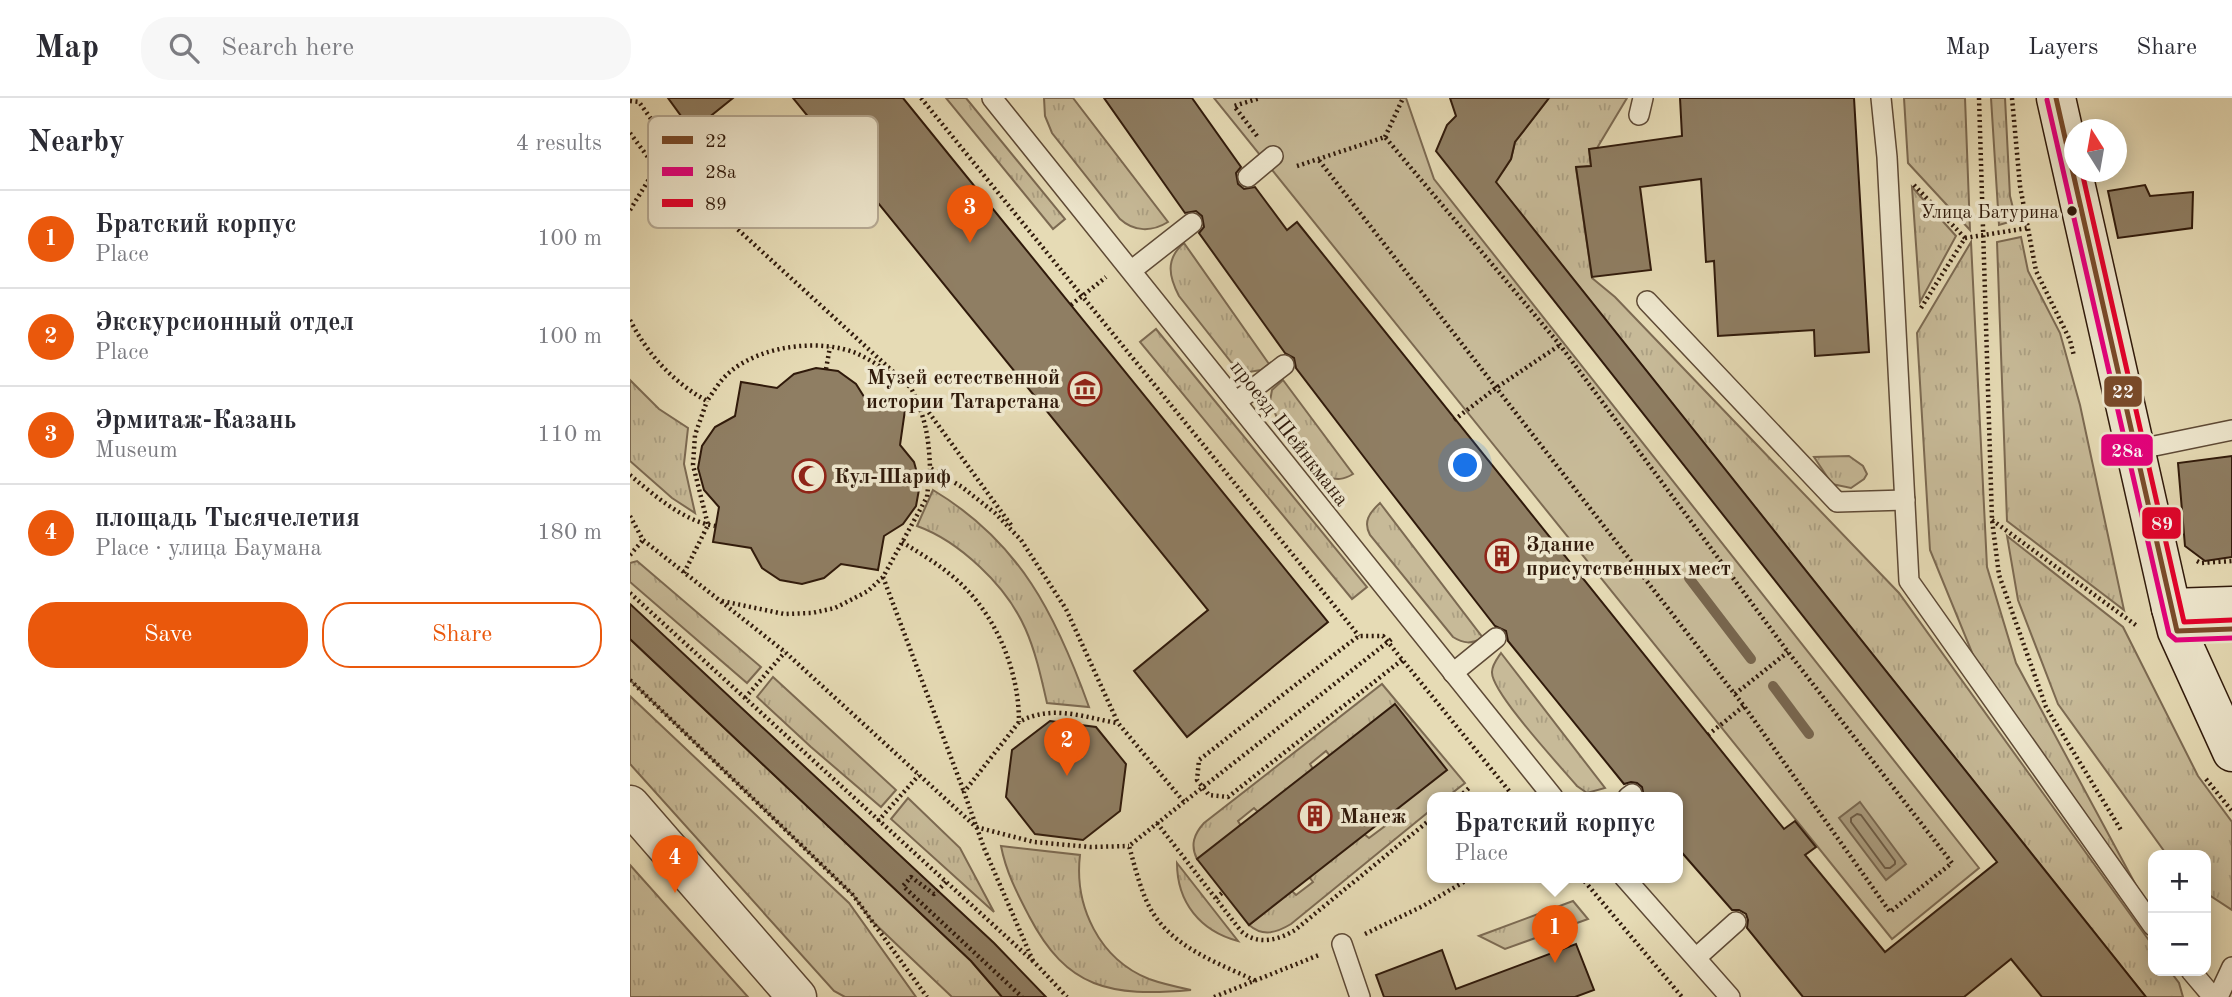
<!DOCTYPE html>
<meta charset="utf-8">
<style>
body{margin:0;font-family:"Old Standard TT",serif;background:#f7f7f7;color:#2b2b33}
.controls{position:absolute;right:21px;bottom:21px;display:grid;overflow:hidden;border-radius:14px;box-shadow:0 4px 18px #0003}
.controls button{width:63px;height:63px;display:grid;place-items:center;padding:0;border:0;border-bottom:2px solid #e1e1e2;background:#fff;color:#2b2b33;font:35px sans-serif}
.compass{position:absolute;left:1434px;top:21px;width:63px;height:63px;border-radius:50%;background:#fff;box-shadow:0 4px 18px #0003;rotate:349deg}
.you{position:absolute;left:836px;top:368px;width:24px;height:24px;margin:-18px;border:5px solid #fff;border-radius:50%;background:#1a73e8;box-shadow:0 0 0 10px #1a73e833}
.badge{display:grid;place-items:center;width:46px;height:46px;border-radius:50%;background:#ea580c;color:#fff;font-size:23px;font-weight:700}
.pin{position:absolute;translate:-50% -58px;filter:drop-shadow(0 2px 4px #0008)}
.pin::after{content:'';position:absolute;top:37px;width:24px;height:21px;background:inherit;clip-path:polygon(0 0,100% 0,50% 100%)}
.popup{position:absolute;left:797px;top:694px;width:256px;height:91px;box-sizing:border-box;display:grid;place-content:center;border-radius:14px;background:#fff;filter:drop-shadow(0 2px 5px #0005);font-size:23px;white-space:nowrap;color:#7c7c81}
.popup b{font-size:26px;color:#2b2b33}
.popup::after{content:'';position:absolute;left:50%;top:100%;margin-left:-14px;border:14px solid transparent;border-top-color:#fff}
.list{margin:0;padding:0;list-style:none}
h2{display:flex;justify-content:space-between;align-items:center;height:91px;margin:0;padding:0 28px;font-size:30px}
h2 small{font-size:23px;font-weight:400;color:#7c7c81}
.list li{display:grid;grid-template-columns:46px 1fr auto;gap:21px;align-items:center;box-sizing:border-box;height:98px;padding:0 28px;border-top:2px solid #e1e1e2}
.list b{display:block;font-size:26px;white-space:nowrap}
.list p{margin:0;font-size:23px;white-space:nowrap;color:#7c7c81}
.list em{font-size:23px;font-style:normal;color:#7c7c81}
.actions{display:flex;gap:14px;padding:21px 28px}
.actions a{flex:1;padding:16px 0;border:2px solid #ea580c;border-radius:28px;text-align:center;font-size:24px;color:#ea580c}
.actions .main{background:#ea580c;color:#fff}
.icon{flex:none;width:38px;height:38px;fill:none;stroke:currentColor;stroke-width:2;stroke-linecap:round;stroke-linejoin:round}
.map{position:relative;flex:none;width:1602px;height:899px;overflow:hidden}
header{display:flex;align-items:center;gap:42px;box-sizing:border-box;height:98px;padding:0 35px;background:#fff;border-bottom:2px solid #e1e1e2}
header strong{font-size:33px}
nav{display:flex;gap:38px;margin-inline-start:auto;font-size:24px}
.search{width:490px;height:63px;background:#f7f7f7;display:flex;align-items:center;gap:18px;box-sizing:border-box;padding:0 24px;border-radius:28px;color:#7c7c81;font-size:26px}
main{display:flex}
aside{flex:1;background:#fff}
.map>svg:first-child{display:block}
.grass{fill:url(#grass-tufts);stroke:#7c6a52;stroke-width:2}
.green{fill:#c7ba98;stroke:#7c6a52;stroke-width:2}
.water{fill:#a8997b;stroke:#78664e;stroke-width:2}
.lines{fill:none;stroke-linecap:round;stroke-linejoin:round}
.shore{stroke:#6c5a43;stroke-width:2}
.stream{stroke:#78664e;stroke-width:10}
.building{fill:#8f7e63;stroke:#301a0b;stroke-width:2}
.service-casing{stroke:#5e4a36;stroke-width:22}
.minor-casing{stroke:#5e4a36;stroke-width:41}
.secondary-casing{stroke:#301a0b;stroke-width:41}
.path{stroke:#301a0b;stroke-width:4.5;stroke-dasharray:2 3.5;stroke-linecap:butt}
.service{stroke:#efe8cf;stroke-width:19}
.minor{stroke:#efe8cf;stroke-width:38}
.secondary{stroke:#efe8cf;stroke-width:38}
.bus-1-casing{stroke:#efe8cf;stroke-width:10}
.bus-2-casing{stroke:#efe8cf;stroke-width:10}
.bus-3-casing{stroke:#efe8cf;stroke-width:10}
.bus-1{stroke:#7a4b2a;stroke-width:5}
.bus-2{stroke:#e5007d;stroke-width:5}
.bus-3{stroke:#e4002b;stroke-width:5}
.bus-dot{fill:#301a0b;stroke:#efe8cf;stroke-width:2.5}
.labels{text-anchor:middle;stroke-width:7;stroke-linejoin:round;paint-order:stroke}
.bus-label{font-size:19px;fill:#301a0b;stroke:#efe8cf;text-anchor:end}
.poi-label{font-size:21px;font-weight:bold;fill:#301a0b;stroke:#efe8cf;text-anchor:start}
.street-label{font-size:21px;fill:#301a0b;stroke:#efe8cf}
.key{fill:#efe8cf;stroke:#b6aa94;stroke-width:2}
.key-label{font-size:19px;fill:#301a0b}
.line-badge{stroke:#efe8cf;stroke-width:2.5}
.badge-label{font-size:19px;text-anchor:middle;font-weight:bold;fill:#fff}
</style>
<header>
<strong>Map</strong>
<div class="search"><svg class="icon" aria-label="search" viewBox="0 0 24 24"><circle cx="10" cy="10" r="6"/><path d="M15 15l6 6"/></svg>Search here</div>
<nav><a>Map</a><a>Layers</a><a>Share</a></nav>
</header>
<main>
<aside>
<h2>Nearby<small>4 results</small></h2>
<ul class="list">
<li><span class="badge">1</span><div><b>Братский корпус</b><p>Place</p></div><em>100 m</em></li>
<li><span class="badge">2</span><div><b>Экскурсионный отдел</b><p>Place</p></div><em>100 m</em></li>
<li><span class="badge">3</span><div><b>Эрмитаж-Казань</b><p>Museum</p></div><em>110 m</em></li>
<li><span class="badge">4</span><div><b>площадь Тысячелетия</b><p>Place · улица Баумана</p></div><em>180 m</em></li>
</ul>
<div class="actions"><a class="main">Save</a><a>Share</a></div>
</aside>
<div class="map">
<svg width="1602" height="899" viewBox="0 0 1602 899">
<defs>
<pattern id="grass-tufts" width="24" height="20" patternUnits="userSpaceOnUse" patternTransform="scale(1.75)"><rect width="24" height="20" fill="#c7ba98"/><path d="M3 7l-1-3M5 7V3M7 7l1-3M15 17l-1-3M17 17v-4M19 17l1-3" fill="none" stroke="#ab9f82"/></pattern>
</defs>
<rect width="100%" height="100%" fill="#e6dbb5"/>
<filter id="stains"><feTurbulence type="fractalNoise" baseFrequency=".00286" numOctaves="4"/><feColorMatrix values="0 0 0 0 .2 0 0 0 0 .09 0 0 0 0 .02 0 0 0 .5 -.17"/></filter>
<radialGradient id="worn" r=".72"><stop offset=".6" stop-color="#630" stop-opacity="0"/><stop offset="1" stop-color="#630" stop-opacity=".3"/></radialGradient>
<g class="grass">
<path d="M 316,0 L 336,0 L 435,121 L 423,131 Z"/>
<path d="M 414,0 L 443,0 L 538,124 C 522,134 504,134 490,121 L 422,35 L 415,18 Z"/>
<path d="M 919,0 L 997,0 L 967,50 L 959,51 L 961,68 L 946,70 L 962,180 L 985,199 L 1269,495 L 1523,848 L 1523,873 L 1540,873 L 1549,885 L 1553,899 L 1516,899 L 863,81 L 873,73 L 881,61 L 885,44 Z"/>
<path d="M 1274,0 L 1335,0 L 1340,132 L 1278,65 Z"/>
<path d="M 1361,0 L 1375,0 L 1380,98 L 1386,122 L 1369,127 Z"/>
<path d="M 1282,89 L 1326,138 L 1290,204 Z"/>
<path d="M 1391,139 L 1398,173 L 1430,235 L 1450,307 L 1494,512 L 1377,423 L 1367,144 Z"/>
<path d="M 1341,144 L 1357,469 L 1386,565 L 1515,804 L 1352,579 L 1300,452 L 1287,235 Z"/>
<path d="M 554,145 L 639,266 L 631,272 L 619,274 L 601,264 L 549,198 C 539,179 535,161 554,145 Z"/>
<path d="M 526,231 L 737,489 L 722,501 L 510,244 Z"/>
<path d="M 0,282 L 29,311 L 58,330 L 54,366 L 65,415 L 42,400 L 0,363 Z"/>
<path d="M 653,282 L 723,376 C 713,382 707,382 697,379 L 647,320 L 640,303 L 642,292 Z"/>
<path d="M 1219,358 L 1233,368 L 1237,376 L 1234,381 L 1221,390 L 1202,386 L 1184,359 Z"/>
<path d="M 303,392 C 390,444 426,517 459,609 L 417,605 C 404,547 395,511 350,469 C 331,451 312,437 287,428 Z"/>
<path d="M 750,405 L 853,540 C 841,546 834,546 823,539 L 740,437 C 733,424 739,415 750,405 Z"/>
<path d="M 1377,438 L 1493,529 L 1568,678 L 1602,724 L 1602,812 L 1576,795 L 1576,757 L 1537,757 L 1428,606 L 1388,502 Z"/>
<path d="M 7,463 L 131,569 L 117,585 L 0,484 L 0,465 Z"/>
<path d="M 0,541 L 341,863 L 372,899 L 322,899 L 241,822 L 223,797 L 0,582 Z"/>
<path d="M 871,555 L 975,690 L 957,695 L 947,688 C 931,669 861,594 862,574 C 862,567 867,561 871,555 Z"/>
<path d="M 143,579 L 266,692 L 251,709 L 181,649 L 127,599 Z"/>
<path d="M 752,586 L 835,685 L 817,699 L 802,699 L 802,711 L 661,826 C 646,835 633,839 619,827 L 662,793 L 666,797 L 683,784 L 679,779 L 734,736 L 739,740 L 755,728 L 696,653 L 680,666 L 683,671 L 628,714 L 624,710 L 608,723 L 611,728 L 567,761 C 560,747 564,736 574,725 Z"/>
<path d="M 0,598 L 219,805 L 286,899 L 215,899 L 204,893 L 0,666 Z"/>
<path d="M 278,700 L 330,750 L 364,814 L 261,721 Z"/>
<path d="M 371,748 L 450,757 C 444,808 469,861 519,881 C 533,886 547,889 561,892 C 480,899 437,891 399,818 C 387,795 376,774 371,748 Z"/>
<path d="M 547,765 L 608,843 C 570,833 547,804 547,765 Z"/>
<path d="M 0,767 L 118,899 L 0,899 Z"/>
<path d="M 943,803 L 958,821 L 875,851 L 849,838 Z"/>
</g>
<path class="green" d="M 584,0 L 776,0 L 804,81 L 1349,770 L 1262,841 Z"/>
<path class="water" d="M 1230,704 L 1276,766 L 1256,782 L 1209,720 Z"/>
<g class="lines">
<path class="shore" d="M 1227,716 L 1231,717 L 1265,763 L 1265,766 L 1260,770 L 1255,770 L 1221,724 L 1221,720 Z"/>
<g class="stream">
<path d="M 1059,480 L 1121,561"/>
<path d="M 1143,588 L 1179,636"/>
</g>
</g>
<g class="building">
<path d="M 38,0 L 103,0 L 62,33 Z"/>
<path d="M 163,0 L 273,0 L 698,524 L 557,639 L 504,573 L 578,512 Z"/>
<path d="M 474,0 L 562,0 L 611,69 L 606,75 L 608,86 L 614,91 L 625,89 L 657,132 L 667,124 L 1154,731 L 1165,723 L 1186,749 L 1175,757 L 1255,854 L 1367,764 L 806,53 L 817,27 L 826,18 L 820,0 L 919,0 L 885,44 L 881,61 L 866,84 L 1516,899 L 1412,899 L 1381,861 L 1334,899 L 1173,899 L 1117,830 L 1118,822 L 1116,816 L 1109,812 L 1102,812 L 1047,749 L 1047,699 L 1014,699 L 1012,689 L 1007,685 L 1001,684 L 994,686 L 878,543 L 876,533 L 865,528 L 750,380 L 666,270 L 664,260 L 655,255 L 569,135 L 574,129 L 572,118 L 566,113 L 555,115 Z"/>
<path d="M 1050,0 L 1224,0 L 1239,254 L 1185,258 L 1184,232 L 1088,238 L 1084,163 L 1076,164 L 1071,81 L 1010,89 L 1021,172 L 962,179 L 946,69 L 961,68 L 959,51 L 1052,38 Z"/>
<path d="M 1515,87 L 1520,98 L 1563,94 L 1562,130 L 1488,140 L 1478,93 Z"/>
<path d="M 186,270 L 208,273 L 226,286 L 238,305 L 275,312 L 270,347 L 284,364 L 290,386 L 286,408 L 273,426 L 254,438 L 248,472 L 211,466 L 194,480 L 172,486 L 150,482 L 132,470 L 121,450 L 83,444 L 89,409 L 74,392 L 68,370 L 72,348 L 85,329 L 105,318 L 111,284 L 147,290 L 164,276 Z"/>
<path d="M 1602,358 L 1602,459 L 1575,463 L 1555,448 L 1548,365 Z"/>
<path d="M 0,506 L 364,845 L 416,899 L 372,899 L 341,863 L 0,541 Z"/>
<path d="M 765,606 L 817,672 L 619,827 L 567,761 Z"/>
<path d="M 420,623 L 466,629 L 496,666 L 490,713 L 453,742 L 405,736 L 376,699 L 382,652 Z"/>
<path d="M 946,846 L 964,892 L 945,899 L 754,899 L 746,877 L 812,852 L 826,891 Z"/>
</g>
<g class="lines">
<defs>
<g id="service">
<path d="M 362,0 C 550,232 735,467 923,699"/>
<path d="M 1251,0 L 1257,59 L 1279,483 L 1523,828"/>
<path d="M 1009,17 L 1013,0"/>
<path d="M 618,79 L 643,58"/>
<path d="M 502,172 L 562,125"/>
<path d="M 1017,203 L 1207,404 L 1275,402"/>
<path d="M 606,304 L 654,267"/>
<path d="M 1505,352 L 1602,332"/>
<path d="M 823,575 L 866,540"/>
<path d="M 998,699 L 1002,696"/>
<path d="M 994,779 L 1100,899"/>
<path d="M 712,846 L 730,899"/>
<path d="M 1067,859 L 1106,824"/>
<path d="M 1561,873 L 1583,899"/>
<path d="M 1588,899 L 1602,869"/>
</g>
<path id="minor" d="M 0,707 L 167,899"/>
<g id="secondary">
<path d="M 1426,0 L 1541,510 L 1547,533 L 1602,654"/>
<path d="M 1541,510 L 1602,508"/>
</g>
</defs>
<use href="#service" class="service-casing"/>
<use href="#minor" class="minor-casing"/>
<use href="#secondary" class="secondary-casing"/>
<g class="path">
<path d="M 291,0 L 729,538"/>
<path d="M 1349,0 L 1362,422 L 1369,477 L 1416,609 L 1491,732"/>
<path d="M 1382,0 L 1390,88 L 1406,173 L 1440,242 L 1444,258"/>
<path d="M 0,3 L 9,4 L 46,56 L 44,73"/>
<path d="M 0,35 L 26,70 L 44,73 L 281,290 C 295,317 299,340 300,370 L 332,389 L 365,415 L 391,442 L 436,511 L 488,625 L 554,704 L 763,540"/>
<path d="M 627,38 L 604,8 L 630,0"/>
<path d="M 755,39 L 773,0"/>
<path d="M 667,68 L 755,39 L 930,247 L 1158,554 L 1322,765 L 1260,814 L 1114,608 L 688,61"/>
<path d="M 1284,87 L 1335,140"/>
<path d="M 0,112 L 26,70"/>
<path d="M 1335,140 L 1398,130"/>
<path d="M 441,207 L 476,179"/>
<path d="M 1291,210 L 1335,140"/>
<path d="M 0,222 C 18,257 43,284 77,303 C 84,293 90,282 100,274 C 131,247 192,240 228,256 C 241,262 254,271 265,279"/>
<path d="M 196,271 L 200,249"/>
<path d="M 289,301 L 381,427"/>
<path d="M 824,322 L 866,290 L 930,247"/>
<path d="M 0,377 C 24,397 53,423 85,428"/>
<path d="M 0,418 L 13,442 L 155,554 L 346,729 L 404,744 L 461,749 L 499,748"/>
<path d="M 1362,422 L 1507,528"/>
<path d="M 272,444 C 291,456 312,468 329,484 C 367,519 389,573 389,624"/>
<path d="M 0,457 L 13,442"/>
<path d="M 1567,463 L 1571,465 L 1602,463"/>
<path d="M 54,475 L 78,427 L 63,367 L 65,337 L 77,303"/>
<path d="M 253,479 L 334,694"/>
<path d="M 0,495 L 405,865 L 437,899"/>
<path d="M 92,503 L 154,516 L 182,515 L 205,510 L 238,493 L 253,479 L 297,399 L 300,371"/>
<path d="M 772,562 L 598,699 L 579,697 L 567,682 L 569,662 L 718,546 L 729,538 L 753,538 L 884,699"/>
<path d="M 0,582 L 223,797 L 297,899"/>
<path d="M 1105,596 L 1158,554"/>
<path d="M 115,600 L 155,554"/>
<path d="M 1078,637 L 1114,608"/>
<path d="M 1576,681 L 1602,713"/>
<path d="M 829,699 L 839,690"/>
<path d="M 554,704 L 499,748 C 505,769 510,791 520,810 C 541,849 588,865 626,883"/>
<path d="M 248,723 L 289,677"/>
<path d="M 527,725 L 611,833 C 627,848 649,842 665,832 L 802,720"/>
<path d="M 951,779 L 1052,899"/>
<path d="M 316,784 L 304,796 L 281,779 L 273,788 L 392,899"/>
<path d="M 586,800 L 593,794"/>
<path d="M 735,836 L 793,808 L 842,779"/>
<path d="M 403,863 L 354,750 L 334,694 L 389,624 C 422,606 453,619 487,625"/>
<path d="M 584,899 L 689,857"/>
</g>
<use href="#service" class="service"/>
<use href="#minor" class="minor"/>
<use href="#secondary" class="secondary"/>
<defs>
<path id="bus-1" d="M 1426,0 L 1547,533 L 1602,531"/>
<path id="bus-2" d="M 1417,2 L 1539,536 L 1546,542 L 1602,540"/>
<path id="bus-3" d="M 1452,74 L 1554,524 L 1602,522"/>
</defs>
<use href="#bus-1" class="bus-1-casing"/>
<use href="#bus-2" class="bus-2-casing"/>
<use href="#bus-3" class="bus-3-casing"/>
<use href="#bus-1" class="bus-1"/>
<use href="#bus-2" class="bus-2"/>
<use href="#bus-3" class="bus-3"/>
</g>
<defs>
<symbol id="museum-ring" viewBox="-11 -11 22 22"><circle r="9.5" fill="#efe8cf" stroke="#8f2418" stroke-width="1.5"/><path d="M0-6L6-3V-2H-6V-3ZM-5-1h2V3h-2ZM-1-1h2V3h-2ZM3-1h2V3H3ZM-6 4H6V6H-6Z" fill="#8f2418"/></symbol>
<symbol id="mosque-ring" viewBox="-11 -11 22 22"><circle r="9.5" fill="#efe8cf" stroke="#8f2418" stroke-width="1.5"/><path d="M3.5-4.9A6 6 0 1 0 3.5 4.9A5 5 0 1 1 3.5-4.9Z" fill="#8f2418"/></symbol>
<symbol id="building-ring" viewBox="-11 -11 22 22"><circle r="9.5" fill="#efe8cf" stroke="#8f2418" stroke-width="1.5"/><path d="M-4-6H4V6H1V3H-1V6H-4ZM-2.5-4.3h1.7v1.8h-1.7ZM.8-4.3h1.7v1.8H.8ZM-2.5-1h1.7V.8h-1.7ZM.8-1h1.7V.8H.8Z" fill="#8f2418"/></symbol>
</defs>
<g fill-rule="evenodd">
<use href="#museum-ring" x="436" y="272" width="38" height="38"/>
<use href="#mosque-ring" x="160" y="359" width="38" height="38"/>
<use href="#building-ring" x="853" y="439" width="38" height="38"/>
<use href="#building-ring" x="666" y="699" width="38" height="38"/>
</g>
<circle class="bus-dot" cx="1442" cy="113" r="6"/>
<g class="labels">
<g class="bus-label">
<text x="1429" y="120">Улица Батурина</text>
</g>
<g class="poi-label">
<text x="430" y="286" text-anchor="end">Музей естественной<tspan x="430" dy="24">истории Татарстана</tspan></text>
<text x="204" y="385">Кул-Шариф</text>
<text x="896" y="453">Здание<tspan x="896" dy="24">присутственных мест</tspan></text>
<text x="710" y="725">Манеж</text>
</g>
<g class="street-label">
<text transform="translate(660 335) rotate(52)" y="7">проезд Шейнкмана</text>
</g>
</g>
<rect x="18" y="18" width="230" height="112" rx="10" class="key"/>
<rect x="32" y="38" width="31" height="8" fill="#7a4b2a"/>
<rect x="32" y="69" width="31" height="9" fill="#e5007d"/>
<rect x="32" y="101" width="31" height="8" fill="#e4002b"/>
<g class="key-label">
<text x="75" y="49">22</text>
<text x="75" y="80">28a</text>
<text x="75" y="112">89</text>
</g>
<g class="line-badge">
<rect x="1473" y="277" width="40" height="33" rx="7" fill="#7a4b2a"/>
<rect x="1470" y="335" width="54" height="34" rx="7" fill="#e5007d"/>
<rect x="1511" y="408" width="41" height="34" rx="7" fill="#e4002b"/>
</g>
<g class="badge-label">
<text x="1493" y="300">22</text>
<text x="1497" y="359">28a</text>
<text x="1532" y="432">89</text>
</g>
<rect width="100%" height="100%" filter="url(#stains)"/>
<rect width="100%" height="100%" fill="url(#worn)"/>
</svg>
<div class="controls">
<button>+</button>
<button>−</button>
</div>
<svg class="compass" viewBox="-18 -18 36 36"><path d="M0-13l5 13h-10z" fill="#e53935"/><path d="M0 13l5-13h-10z" fill="#7c7c81"/></svg>
<div class="you"></div>
<div class="pin badge" style="left:925px;top:865px">1</div>
<div class="popup"><b>Братский корпус</b>Place</div>
<div class="pin badge" style="left:437px;top:678px">2</div>
<div class="pin badge" style="left:340px;top:145px">3</div>
<div class="pin badge" style="left:45px;top:795px">4</div>
</div>
</main>
